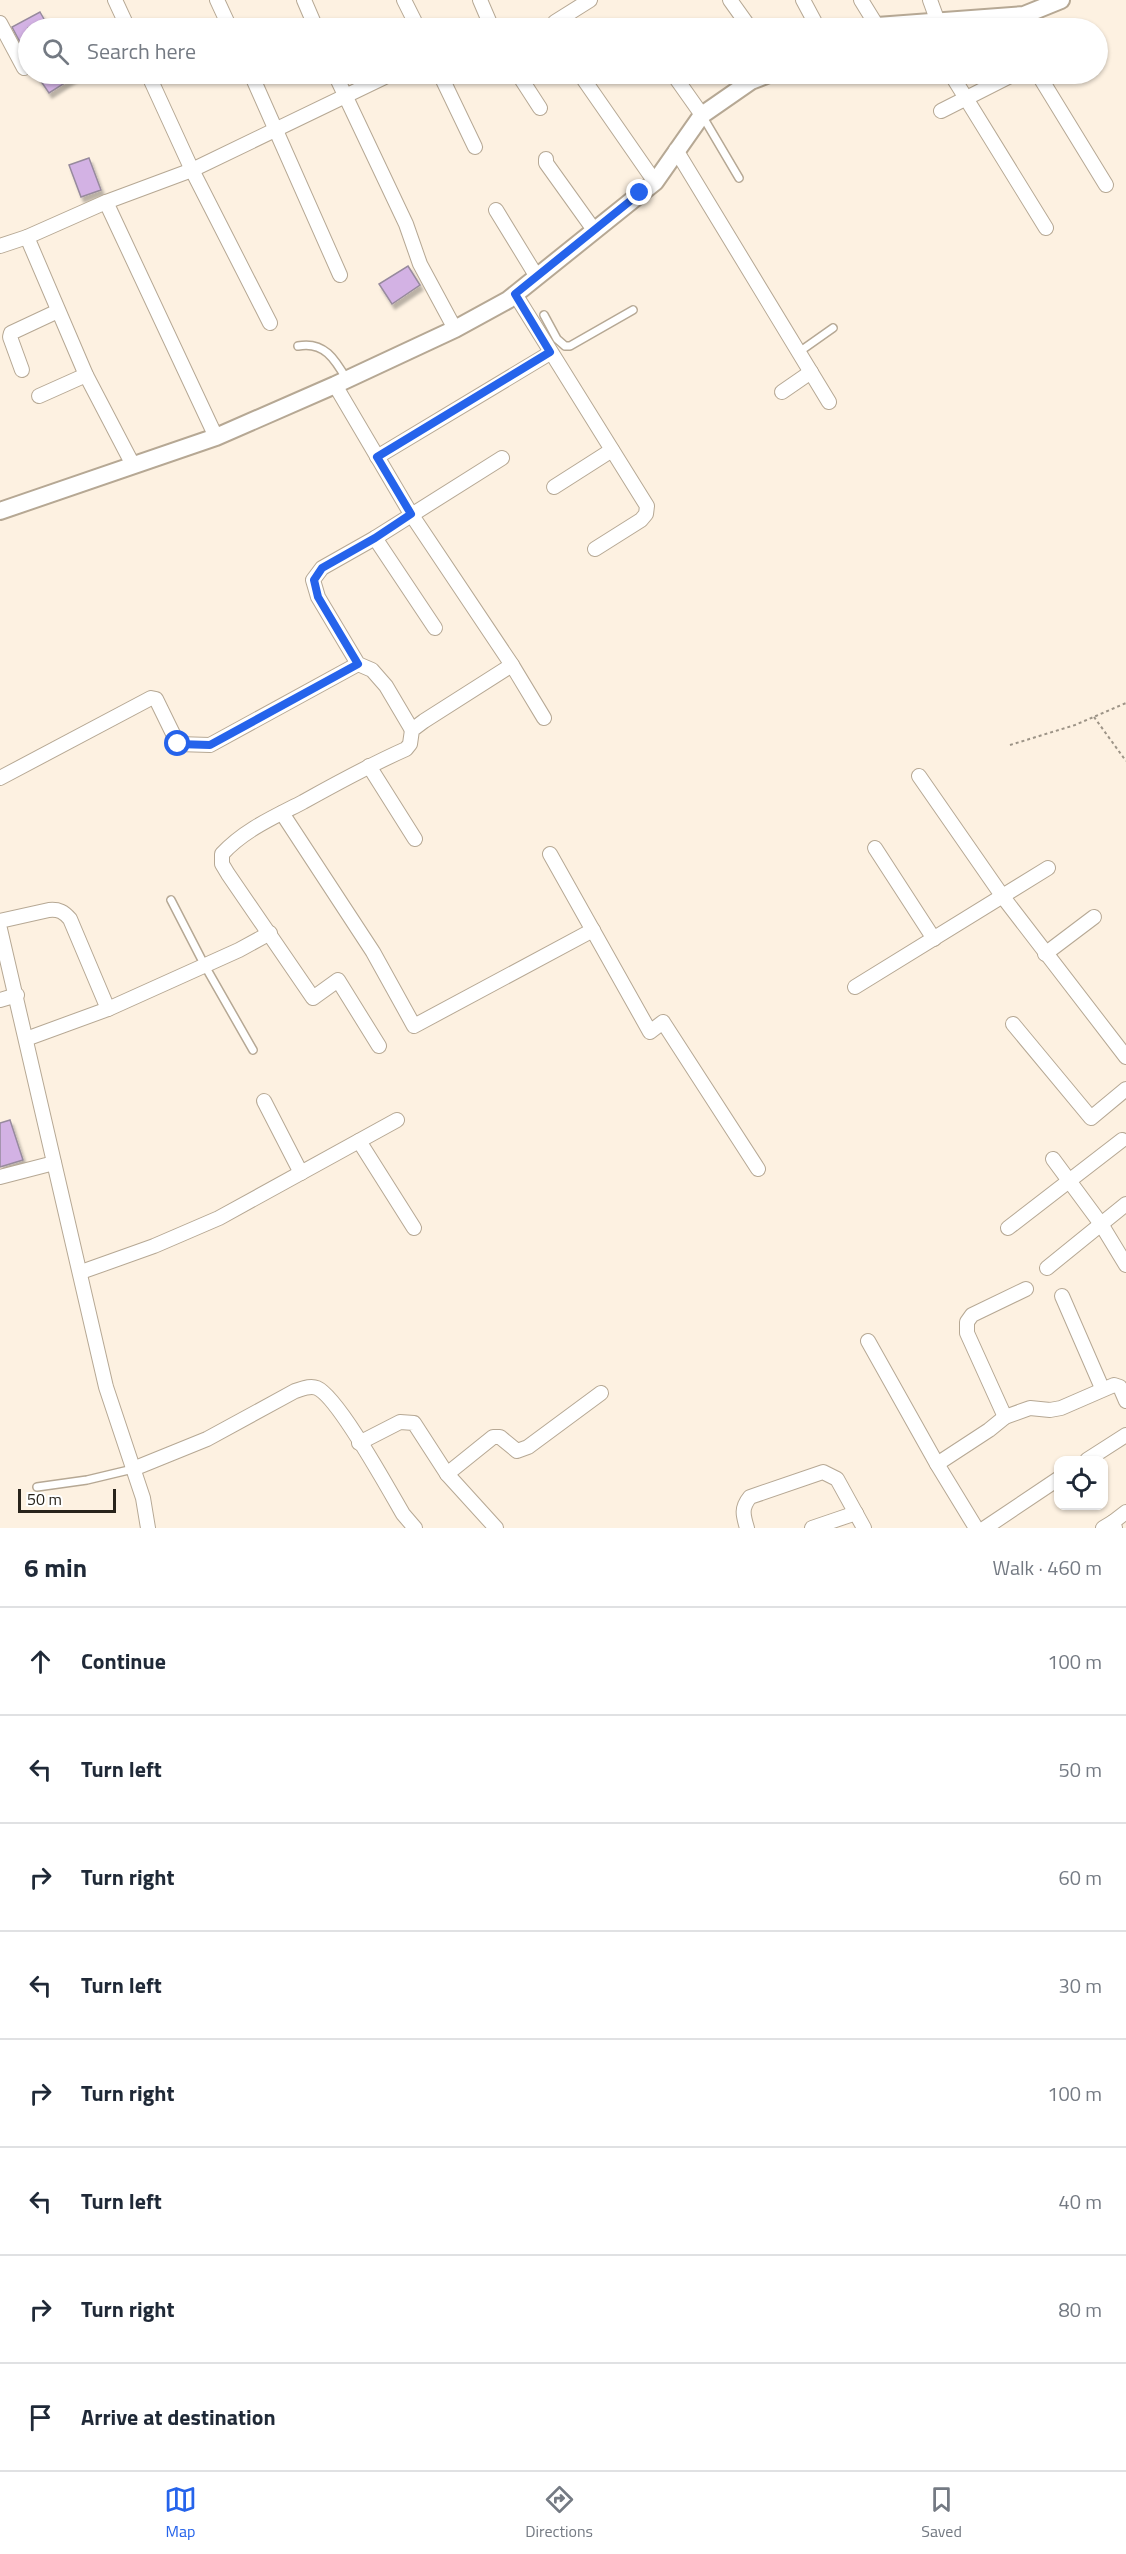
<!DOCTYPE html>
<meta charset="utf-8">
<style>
body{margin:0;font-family:"Titillium Web",sans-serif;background:#f2f2f3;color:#1f2937}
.controls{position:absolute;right:18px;bottom:18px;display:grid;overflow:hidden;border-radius:12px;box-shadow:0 2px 4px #0004}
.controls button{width:54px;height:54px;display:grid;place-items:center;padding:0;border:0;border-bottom:2px solid #e0e1e3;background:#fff;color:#1f2937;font:30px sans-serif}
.scale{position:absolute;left:18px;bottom:15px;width:98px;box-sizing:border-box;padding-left:6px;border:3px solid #28231b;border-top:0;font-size:16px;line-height:21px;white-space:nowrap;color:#28231b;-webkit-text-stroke:4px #fff;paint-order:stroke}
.stop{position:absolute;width:18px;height:18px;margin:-14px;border:4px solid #2563eb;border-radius:50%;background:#fff}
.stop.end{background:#2563eb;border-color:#fff;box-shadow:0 2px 6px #0008}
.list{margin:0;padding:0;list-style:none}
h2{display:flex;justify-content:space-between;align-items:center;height:78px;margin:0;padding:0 24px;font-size:26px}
h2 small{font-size:20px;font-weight:400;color:#747a83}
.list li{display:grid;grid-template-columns:39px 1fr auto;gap:18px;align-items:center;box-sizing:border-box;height:108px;padding:0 24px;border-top:2px solid #e0e1e3}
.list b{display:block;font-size:22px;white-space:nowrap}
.list em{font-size:20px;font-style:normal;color:#747a83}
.icon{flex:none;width:33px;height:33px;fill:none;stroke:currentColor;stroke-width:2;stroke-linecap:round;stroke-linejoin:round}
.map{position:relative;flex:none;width:1126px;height:1528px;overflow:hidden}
.search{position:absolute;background:#fff;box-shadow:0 2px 4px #0004;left:18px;right:18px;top:18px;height:66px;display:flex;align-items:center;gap:15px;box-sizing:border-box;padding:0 21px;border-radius:33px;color:#747a83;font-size:22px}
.sheet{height:942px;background:#fff}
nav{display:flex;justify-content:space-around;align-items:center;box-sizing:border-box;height:84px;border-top:2px solid #e0e1e3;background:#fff;font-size:16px;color:#747a83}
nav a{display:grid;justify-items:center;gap:3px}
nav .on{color:#2563eb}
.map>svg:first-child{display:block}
.building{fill:#d3b2e4;stroke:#978a9d;stroke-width:1.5;filter:url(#shadow)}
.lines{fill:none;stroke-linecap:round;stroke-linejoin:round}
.service-casing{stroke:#b6a894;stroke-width:10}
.minor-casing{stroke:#b6a894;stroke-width:16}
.tertiary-casing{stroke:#b6a894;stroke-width:20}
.path{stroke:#9d9487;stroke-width:2;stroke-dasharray:3 3;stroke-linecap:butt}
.service{stroke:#fff;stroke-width:7}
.minor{stroke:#fff;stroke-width:14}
.tertiary{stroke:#fff;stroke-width:16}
.route{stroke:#2563eb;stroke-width:8}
</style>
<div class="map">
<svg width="1126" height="1528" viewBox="0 0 1126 1528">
<defs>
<filter id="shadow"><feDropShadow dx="3" dy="5" stdDeviation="1.5" flood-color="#0004"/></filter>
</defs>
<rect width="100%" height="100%" fill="#fdf1e1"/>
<g class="building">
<path d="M 40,12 L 49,28 L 28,28 L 28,57 L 12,27 Z"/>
<path d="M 36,74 L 79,74 L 49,93 Z"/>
<path d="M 89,158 L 101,190 L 81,197 L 69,165 Z"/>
<path d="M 408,266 L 420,285 L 392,304 L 379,284 Z"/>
<path d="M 10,1120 L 23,1160 L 0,1167 L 0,1123 Z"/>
</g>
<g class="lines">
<defs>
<g id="service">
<path d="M 703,117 L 739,178"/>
<path d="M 544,315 L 557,339 L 565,346 L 570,346 L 633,310"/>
<path d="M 298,346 C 324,341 335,359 347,380"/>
<path d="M 799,352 L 833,328"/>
<path d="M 171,900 L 205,966 L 253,1050"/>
<path d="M 37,1487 L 87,1480 L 133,1469"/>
</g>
<g id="minor">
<path d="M 115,0 L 128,28"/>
<path d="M 217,0 L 230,28"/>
<path d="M 304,0 L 316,28"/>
<path d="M 404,0 L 418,28"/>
<path d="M 480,0 L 492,28"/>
<path d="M 730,0 L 750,28"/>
<path d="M 803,0 L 818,28"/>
<path d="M 861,0 L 877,26"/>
<path d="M 930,0 L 938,22"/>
<path d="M 1014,15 L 1017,28"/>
<path d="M 0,23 L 24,68"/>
<path d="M 641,27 L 642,28"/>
<path d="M 553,28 L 555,22 L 590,0"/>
<path d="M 148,74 L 192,170 L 270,323"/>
<path d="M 251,74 L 340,275"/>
<path d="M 335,74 L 406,224 L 420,264 L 455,329"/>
<path d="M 440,74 L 475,147"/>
<path d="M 518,74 L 540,108"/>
<path d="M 580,74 L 655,182"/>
<path d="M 673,74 L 702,115"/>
<path d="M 951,74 L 1046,228"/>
<path d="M 1038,74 L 1106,185"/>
<path d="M 941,111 L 1014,74"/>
<path d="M 676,150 L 829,402"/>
<path d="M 546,159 L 546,163 L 594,230"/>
<path d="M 106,202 L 216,437"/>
<path d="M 496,210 L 537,277"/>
<path d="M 27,237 L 86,375 L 133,465"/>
<path d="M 0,246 L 27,237 L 106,202 L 192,170 L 391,74"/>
<path d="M 515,294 L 647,506 L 646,514 L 641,520 L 595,549"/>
<path d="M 22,370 L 10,337 L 11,333 L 58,311"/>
<path d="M 335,385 L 411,514 L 512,665 L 544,718"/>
<path d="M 782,392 L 811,372"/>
<path d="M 39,396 L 86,375"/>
<path d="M 377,457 L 550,353"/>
<path d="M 554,487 L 612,450"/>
<path d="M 375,538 L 435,628"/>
<path d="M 412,730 L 386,686 L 372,670 L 358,664 L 318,597 L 313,580 L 322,568 L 375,538 L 502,458"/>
<path d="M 369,766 L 415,839"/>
<path d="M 919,776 L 1003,897 L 1126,1057"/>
<path d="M 0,778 L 151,698 L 156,699 L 178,744 L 210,745 L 358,664"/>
<path d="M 282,813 L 373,952 L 414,1026 L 593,930"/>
<path d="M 875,848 L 934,939"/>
<path d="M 550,854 L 650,1032 L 663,1022 L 758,1169"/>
<path d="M 0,921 L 49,910 C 59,909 64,912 70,919 L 108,1009"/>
<path d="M 0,929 L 106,1387 L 143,1498 L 148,1528"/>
<path d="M 1045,954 L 1094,917"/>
<path d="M 855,987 L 1048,868"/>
<path d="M 0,1000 L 17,995"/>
<path d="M 1013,1024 L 1091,1118 L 1126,1089"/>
<path d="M 26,1039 L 108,1009 L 239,950 L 270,933"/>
<path d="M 379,1046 L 338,980 L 313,998 L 228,874 L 222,864 L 222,854 C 244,830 274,817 303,802 C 337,783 370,765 406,749 L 410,744 L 412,730 L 424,721 L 512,665"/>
<path d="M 264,1101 L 301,1173"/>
<path d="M 359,1141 L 414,1228"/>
<path d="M 1053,1159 L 1101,1224 L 1126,1265"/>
<path d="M 0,1177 L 54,1163"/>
<path d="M 1008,1228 L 1122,1140"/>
<path d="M 1047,1268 L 1126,1204"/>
<path d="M 81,1272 L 154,1246 L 219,1218 L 397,1120"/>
<path d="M 1062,1296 L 1102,1388"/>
<path d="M 868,1341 L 937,1464 L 976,1528"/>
<path d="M 1005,1417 L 967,1333 L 967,1322 L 972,1315 L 1026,1289"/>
<path d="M 359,1443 L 400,1422 L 414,1423 L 447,1474 L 496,1528"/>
<path d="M 1087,1460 L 1126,1435"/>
<path d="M 937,1464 L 989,1430 L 1005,1417 L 1030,1408 L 1050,1410 L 1061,1408 L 1114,1385 L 1120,1387 L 1126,1401"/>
<path d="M 133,1469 L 207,1439 L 295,1391 C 302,1389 310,1385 317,1388 C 338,1397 389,1490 403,1514 L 415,1528"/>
<path d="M 447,1474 L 493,1437 L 500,1437 L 517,1451 L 528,1447 L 601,1393"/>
<path d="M 1113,1522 L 1126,1512"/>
<path d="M 747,1528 C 743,1515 741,1508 750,1497 L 823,1472 L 837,1479 L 864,1528"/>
<path d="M 812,1528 L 856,1513"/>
<path d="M 985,1528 L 1058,1479"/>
<path d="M 1103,1528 L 1113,1522 L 1115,1528"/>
</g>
<g id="tertiary">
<path d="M 866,28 L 877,26 L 1024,15 L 1061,0"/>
<path d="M 0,511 L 216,437 L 335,385 L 455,329 L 508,300 L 655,182 L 702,115 L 751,81 L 769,74"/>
</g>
</defs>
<use href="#service" class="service-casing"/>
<use href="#minor" class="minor-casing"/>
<use href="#tertiary" class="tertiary-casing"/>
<g class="path">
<path d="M 1094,717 L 1126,761"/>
<path d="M 1010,745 L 1075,725 L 1126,703"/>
</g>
<use href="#service" class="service"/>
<use href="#minor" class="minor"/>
<use href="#tertiary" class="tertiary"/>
</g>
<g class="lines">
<path class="route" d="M 178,744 L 210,745 L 358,664 L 318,597 L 314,580 L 322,568 L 375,538 L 411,514 L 377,457 L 550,352 L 515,294 L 640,193"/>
</g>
</svg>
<div class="controls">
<button><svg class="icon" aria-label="locate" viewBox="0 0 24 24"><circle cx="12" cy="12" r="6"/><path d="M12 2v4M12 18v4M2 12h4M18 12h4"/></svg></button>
</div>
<div class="scale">50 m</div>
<div class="stop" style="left:178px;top:744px"></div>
<div class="stop end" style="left:640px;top:193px"></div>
<div class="search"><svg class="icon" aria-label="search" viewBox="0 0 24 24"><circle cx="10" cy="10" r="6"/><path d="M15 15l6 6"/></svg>Search here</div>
</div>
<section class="sheet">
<h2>6 min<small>Walk · 460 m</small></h2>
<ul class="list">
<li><svg class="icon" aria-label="ahead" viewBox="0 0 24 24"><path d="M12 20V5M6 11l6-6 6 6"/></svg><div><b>Continue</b></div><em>100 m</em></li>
<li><svg class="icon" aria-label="left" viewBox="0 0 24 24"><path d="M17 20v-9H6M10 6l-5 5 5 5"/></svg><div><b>Turn left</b></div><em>50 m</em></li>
<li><svg class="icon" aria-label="right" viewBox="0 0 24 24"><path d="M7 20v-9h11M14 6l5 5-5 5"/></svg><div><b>Turn right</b></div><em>60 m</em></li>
<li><svg class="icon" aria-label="left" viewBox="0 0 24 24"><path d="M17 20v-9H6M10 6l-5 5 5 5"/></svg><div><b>Turn left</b></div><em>30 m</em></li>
<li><svg class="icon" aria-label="right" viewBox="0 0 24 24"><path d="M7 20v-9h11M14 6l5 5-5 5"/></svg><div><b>Turn right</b></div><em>100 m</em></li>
<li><svg class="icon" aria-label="left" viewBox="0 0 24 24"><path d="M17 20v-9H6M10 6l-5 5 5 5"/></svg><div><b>Turn left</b></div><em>40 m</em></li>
<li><svg class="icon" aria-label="right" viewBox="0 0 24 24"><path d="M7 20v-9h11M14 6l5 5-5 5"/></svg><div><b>Turn right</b></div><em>80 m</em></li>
<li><svg class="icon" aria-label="arrive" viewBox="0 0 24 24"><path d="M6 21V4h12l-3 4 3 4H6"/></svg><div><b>Arrive at destination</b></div></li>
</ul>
</section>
<nav>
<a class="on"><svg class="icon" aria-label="map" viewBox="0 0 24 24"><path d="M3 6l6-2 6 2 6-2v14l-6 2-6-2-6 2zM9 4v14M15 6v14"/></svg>Map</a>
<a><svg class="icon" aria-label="directions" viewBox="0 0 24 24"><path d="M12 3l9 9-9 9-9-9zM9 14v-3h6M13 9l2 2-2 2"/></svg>Directions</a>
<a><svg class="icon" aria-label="saved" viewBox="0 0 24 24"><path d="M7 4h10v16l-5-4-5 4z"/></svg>Saved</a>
</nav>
